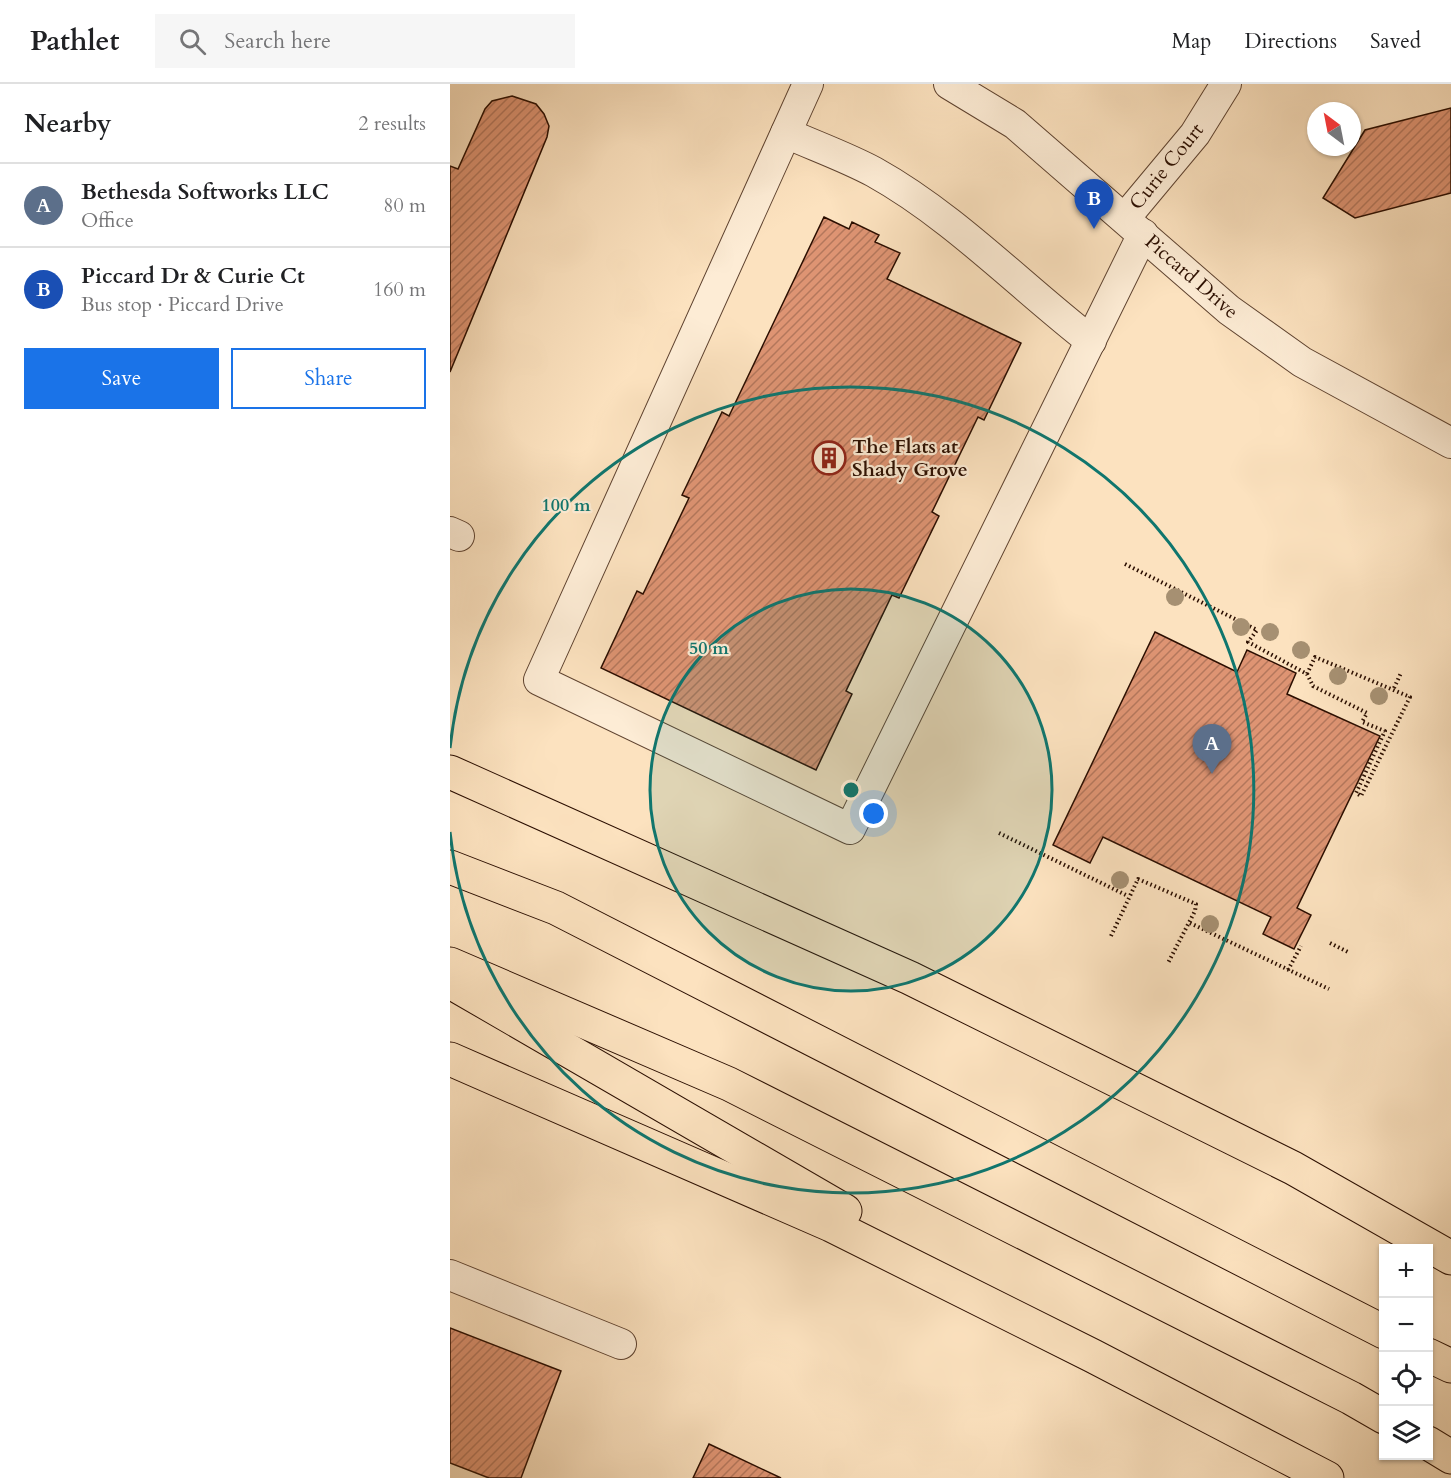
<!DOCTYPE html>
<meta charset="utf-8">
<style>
body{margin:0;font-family:Cardo,serif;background:#f6f6f6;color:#202124}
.controls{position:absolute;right:18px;bottom:18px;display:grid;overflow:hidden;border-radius:0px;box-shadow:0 2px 4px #0004}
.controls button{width:54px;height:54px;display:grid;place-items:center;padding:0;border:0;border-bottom:2px solid #e0e0e0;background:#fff;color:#202124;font:30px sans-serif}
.compass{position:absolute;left:857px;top:18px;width:54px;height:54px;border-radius:50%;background:#fff;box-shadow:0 2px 4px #0004;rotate:328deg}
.you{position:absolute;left:424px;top:730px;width:21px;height:21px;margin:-15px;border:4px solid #fff;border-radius:50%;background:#1a73e8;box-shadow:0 0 0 9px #1a73e833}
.badge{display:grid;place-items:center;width:39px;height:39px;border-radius:50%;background:#1a73e8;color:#fff;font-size:20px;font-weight:700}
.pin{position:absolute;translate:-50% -50px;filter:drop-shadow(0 2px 3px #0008)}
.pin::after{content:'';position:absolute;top:32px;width:21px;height:18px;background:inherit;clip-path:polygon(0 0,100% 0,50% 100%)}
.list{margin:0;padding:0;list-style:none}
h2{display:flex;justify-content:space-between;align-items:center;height:78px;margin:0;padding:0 24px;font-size:26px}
h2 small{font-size:20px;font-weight:400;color:#757577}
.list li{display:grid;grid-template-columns:39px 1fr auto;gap:18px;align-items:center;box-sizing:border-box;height:84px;padding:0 24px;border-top:2px solid #e0e0e0}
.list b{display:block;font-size:22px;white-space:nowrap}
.list p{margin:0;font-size:20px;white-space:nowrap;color:#757577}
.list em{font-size:20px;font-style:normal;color:#757577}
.actions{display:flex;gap:12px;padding:18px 24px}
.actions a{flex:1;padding:14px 0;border:2px solid #1a73e8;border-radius:0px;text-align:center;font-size:21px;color:#1a73e8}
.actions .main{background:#1a73e8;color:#fff}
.icon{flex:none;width:33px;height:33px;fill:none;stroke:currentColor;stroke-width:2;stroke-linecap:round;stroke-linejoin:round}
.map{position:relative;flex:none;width:1001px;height:1394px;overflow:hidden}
header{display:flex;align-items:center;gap:36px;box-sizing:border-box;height:84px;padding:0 30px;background:#fff;border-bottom:2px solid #e0e0e0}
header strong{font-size:28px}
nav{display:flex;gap:33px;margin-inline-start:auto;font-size:21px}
.search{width:420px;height:54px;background:#f6f6f6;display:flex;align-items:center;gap:15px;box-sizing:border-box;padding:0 21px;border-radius:0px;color:#757577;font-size:22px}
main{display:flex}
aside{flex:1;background:#fff}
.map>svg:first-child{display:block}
.building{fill:url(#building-hatch);stroke:#2b0e00;stroke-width:1.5}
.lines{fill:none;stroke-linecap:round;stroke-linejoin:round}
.minor-casing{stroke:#5f4330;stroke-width:32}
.highway-casing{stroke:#2b0e00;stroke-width:35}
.path{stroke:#2b0e00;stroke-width:4;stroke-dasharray:1.5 3;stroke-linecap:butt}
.minor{stroke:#fdecd5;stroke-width:30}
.highway{stroke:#fce2bf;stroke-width:33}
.tree{fill:#a69072}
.ring{fill:none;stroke:#0f766e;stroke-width:3}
.labels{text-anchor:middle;stroke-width:4.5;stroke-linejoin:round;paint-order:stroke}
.street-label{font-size:20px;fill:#2b0e00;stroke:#fdecd5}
.poi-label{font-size:20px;font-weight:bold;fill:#2b0e00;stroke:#fdecd5;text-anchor:start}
.centre{fill:#0f766e;stroke:#fdecd5;stroke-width:3}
.ring-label{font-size:18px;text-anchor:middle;font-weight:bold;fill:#0f766e;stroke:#fdecd5;stroke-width:4.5;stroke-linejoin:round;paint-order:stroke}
</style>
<header>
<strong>Pathlet</strong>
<div class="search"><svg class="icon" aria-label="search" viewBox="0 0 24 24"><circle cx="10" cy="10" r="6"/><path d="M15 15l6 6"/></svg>Search here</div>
<nav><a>Map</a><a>Directions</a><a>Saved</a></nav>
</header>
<main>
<aside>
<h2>Nearby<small>2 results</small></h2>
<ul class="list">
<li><span class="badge" style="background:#5c6f8a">A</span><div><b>Bethesda Softworks LLC</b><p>Office</p></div><em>80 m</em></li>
<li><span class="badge" style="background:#1a4fb4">B</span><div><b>Piccard Dr &amp; Curie Ct</b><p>Bus stop · Piccard Drive</p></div><em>160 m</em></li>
</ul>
<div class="actions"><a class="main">Save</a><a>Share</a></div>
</aside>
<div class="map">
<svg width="1001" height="1394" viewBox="0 0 1001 1394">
<defs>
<pattern id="building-hatch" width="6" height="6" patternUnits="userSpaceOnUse" patternTransform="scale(1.5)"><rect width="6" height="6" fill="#de9473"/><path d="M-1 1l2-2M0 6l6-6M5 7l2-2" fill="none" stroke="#b4775c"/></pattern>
</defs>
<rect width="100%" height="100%" fill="#fce2bf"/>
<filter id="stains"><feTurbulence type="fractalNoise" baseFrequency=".00333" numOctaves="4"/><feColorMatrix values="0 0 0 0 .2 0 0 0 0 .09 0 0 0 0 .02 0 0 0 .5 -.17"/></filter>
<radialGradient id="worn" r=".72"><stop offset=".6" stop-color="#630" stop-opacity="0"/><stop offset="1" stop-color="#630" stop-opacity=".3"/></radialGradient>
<g class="building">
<path d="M 62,12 L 86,20 L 94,30 L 99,42 L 97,53 L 0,288 L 0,82 L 8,85 L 35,25 L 42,17 Z"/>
<path d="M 1001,24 L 1001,109 L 905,134 L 873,114 L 915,46 Z"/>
<path d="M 374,133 L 399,145 L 402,138 L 429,151 L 425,158 L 450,169 L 437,195 L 571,259 L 534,336 L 528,333 L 482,428 L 489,432 L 449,514 L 442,511 L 396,607 L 402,610 L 366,686 L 151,584 L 187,507 L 193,510 L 239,414 L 232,411 L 272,328 L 279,332 Z"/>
<path d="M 705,548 L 787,588 L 797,566 L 846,589 L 837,610 L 930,652 L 847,824 L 861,831 L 844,865 L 813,850 L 821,833 L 653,753 L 640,779 L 603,761 Z"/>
<path d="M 0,1244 L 111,1287 L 71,1394 L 39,1394 L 0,1379 Z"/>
<path d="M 259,1360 L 331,1394 L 243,1394 Z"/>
</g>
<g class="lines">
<defs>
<g id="minor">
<path d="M 358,0 L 89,596 L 400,745 L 693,150"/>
<path d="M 499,0 L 565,40 L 779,226 L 852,278 L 1001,359"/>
<path d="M 336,49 C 365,62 396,73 424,88 C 503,132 569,201 641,257"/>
<path d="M 675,134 L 745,50 L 776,0"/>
<path d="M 0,448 L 9,452"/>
<path d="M 0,1191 L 171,1260"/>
</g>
<g id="highway">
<path d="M 0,688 L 460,894 L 843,1084 L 1001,1174"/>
<path d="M 0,783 L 106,824 L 934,1248"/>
<path d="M 0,880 L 279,1000 L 901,1314 L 934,1333"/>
<path d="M 9,903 L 395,1127"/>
<path d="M 0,975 L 381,1141 L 643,1272 L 877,1394"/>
<path d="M 978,1271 L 1001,1282"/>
<path d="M 978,1359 L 1001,1373"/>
</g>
</defs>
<use href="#minor" class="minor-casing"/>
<use href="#highway" class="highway-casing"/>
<g class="path">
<path d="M 675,480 L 807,546 L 798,558 L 857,590 L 863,602 L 917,629 L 912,638 L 935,647 L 906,709 L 911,712 L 960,613 L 865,573 L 857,590"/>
<path d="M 944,604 L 951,589"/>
<path d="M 549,749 L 678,812"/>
<path d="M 740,839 L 879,905"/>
<path d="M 661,852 L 688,795 L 746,820 L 745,827 L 718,879"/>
<path d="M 880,859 L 898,868"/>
<path d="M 838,886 L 851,862"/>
</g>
<use href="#minor" class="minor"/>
<use href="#highway" class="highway"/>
</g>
<g class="tree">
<circle cx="725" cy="513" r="9"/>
<circle cx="791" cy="543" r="9"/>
<circle cx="820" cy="548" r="9"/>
<circle cx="851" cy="566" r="9"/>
<circle cx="888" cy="592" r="9"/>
<circle cx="929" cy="612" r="9"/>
<circle cx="670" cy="796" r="9"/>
<circle cx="760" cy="840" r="9"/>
</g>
<circle cx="401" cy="706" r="201" fill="#0f766e" fill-opacity=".12"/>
<g class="ring">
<circle cx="401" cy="706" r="201"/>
<path d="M0 664A403 403 0 1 1 0 748"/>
</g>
<defs>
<symbol id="building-ring" viewBox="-11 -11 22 22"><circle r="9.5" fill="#fdecd5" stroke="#8f2418" stroke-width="1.5"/><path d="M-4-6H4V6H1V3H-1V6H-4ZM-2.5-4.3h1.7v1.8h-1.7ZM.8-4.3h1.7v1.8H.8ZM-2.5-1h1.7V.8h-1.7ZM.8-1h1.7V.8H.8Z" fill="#8f2418"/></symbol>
</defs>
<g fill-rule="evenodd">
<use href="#building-ring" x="360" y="355" width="38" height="38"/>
</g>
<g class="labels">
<g class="street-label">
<text transform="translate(716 82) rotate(-51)" y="7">Curie Court</text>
<text transform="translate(742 192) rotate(41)" y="7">Piccard Drive</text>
</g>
<g class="poi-label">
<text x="402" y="369">The Flats at<tspan x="402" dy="23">Shady Grove</tspan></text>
</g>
</g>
<circle cx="401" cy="706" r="9" class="centre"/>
<g class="ring-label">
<text x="116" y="427">100 m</text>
<text x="259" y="570">50 m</text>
</g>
<rect width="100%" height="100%" filter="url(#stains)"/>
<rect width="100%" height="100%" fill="url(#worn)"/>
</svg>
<div class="controls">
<button>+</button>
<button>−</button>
<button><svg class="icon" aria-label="locate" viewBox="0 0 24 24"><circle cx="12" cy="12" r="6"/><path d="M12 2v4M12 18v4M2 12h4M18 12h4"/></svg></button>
<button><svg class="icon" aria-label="layers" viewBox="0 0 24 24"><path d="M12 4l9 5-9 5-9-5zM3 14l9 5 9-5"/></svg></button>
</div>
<svg class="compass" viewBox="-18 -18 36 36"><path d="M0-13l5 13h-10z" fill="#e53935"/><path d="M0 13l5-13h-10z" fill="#757577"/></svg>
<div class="you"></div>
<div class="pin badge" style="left:762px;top:690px;background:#5c6f8a">A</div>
<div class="pin badge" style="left:644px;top:145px;background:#1a4fb4">B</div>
</div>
</main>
